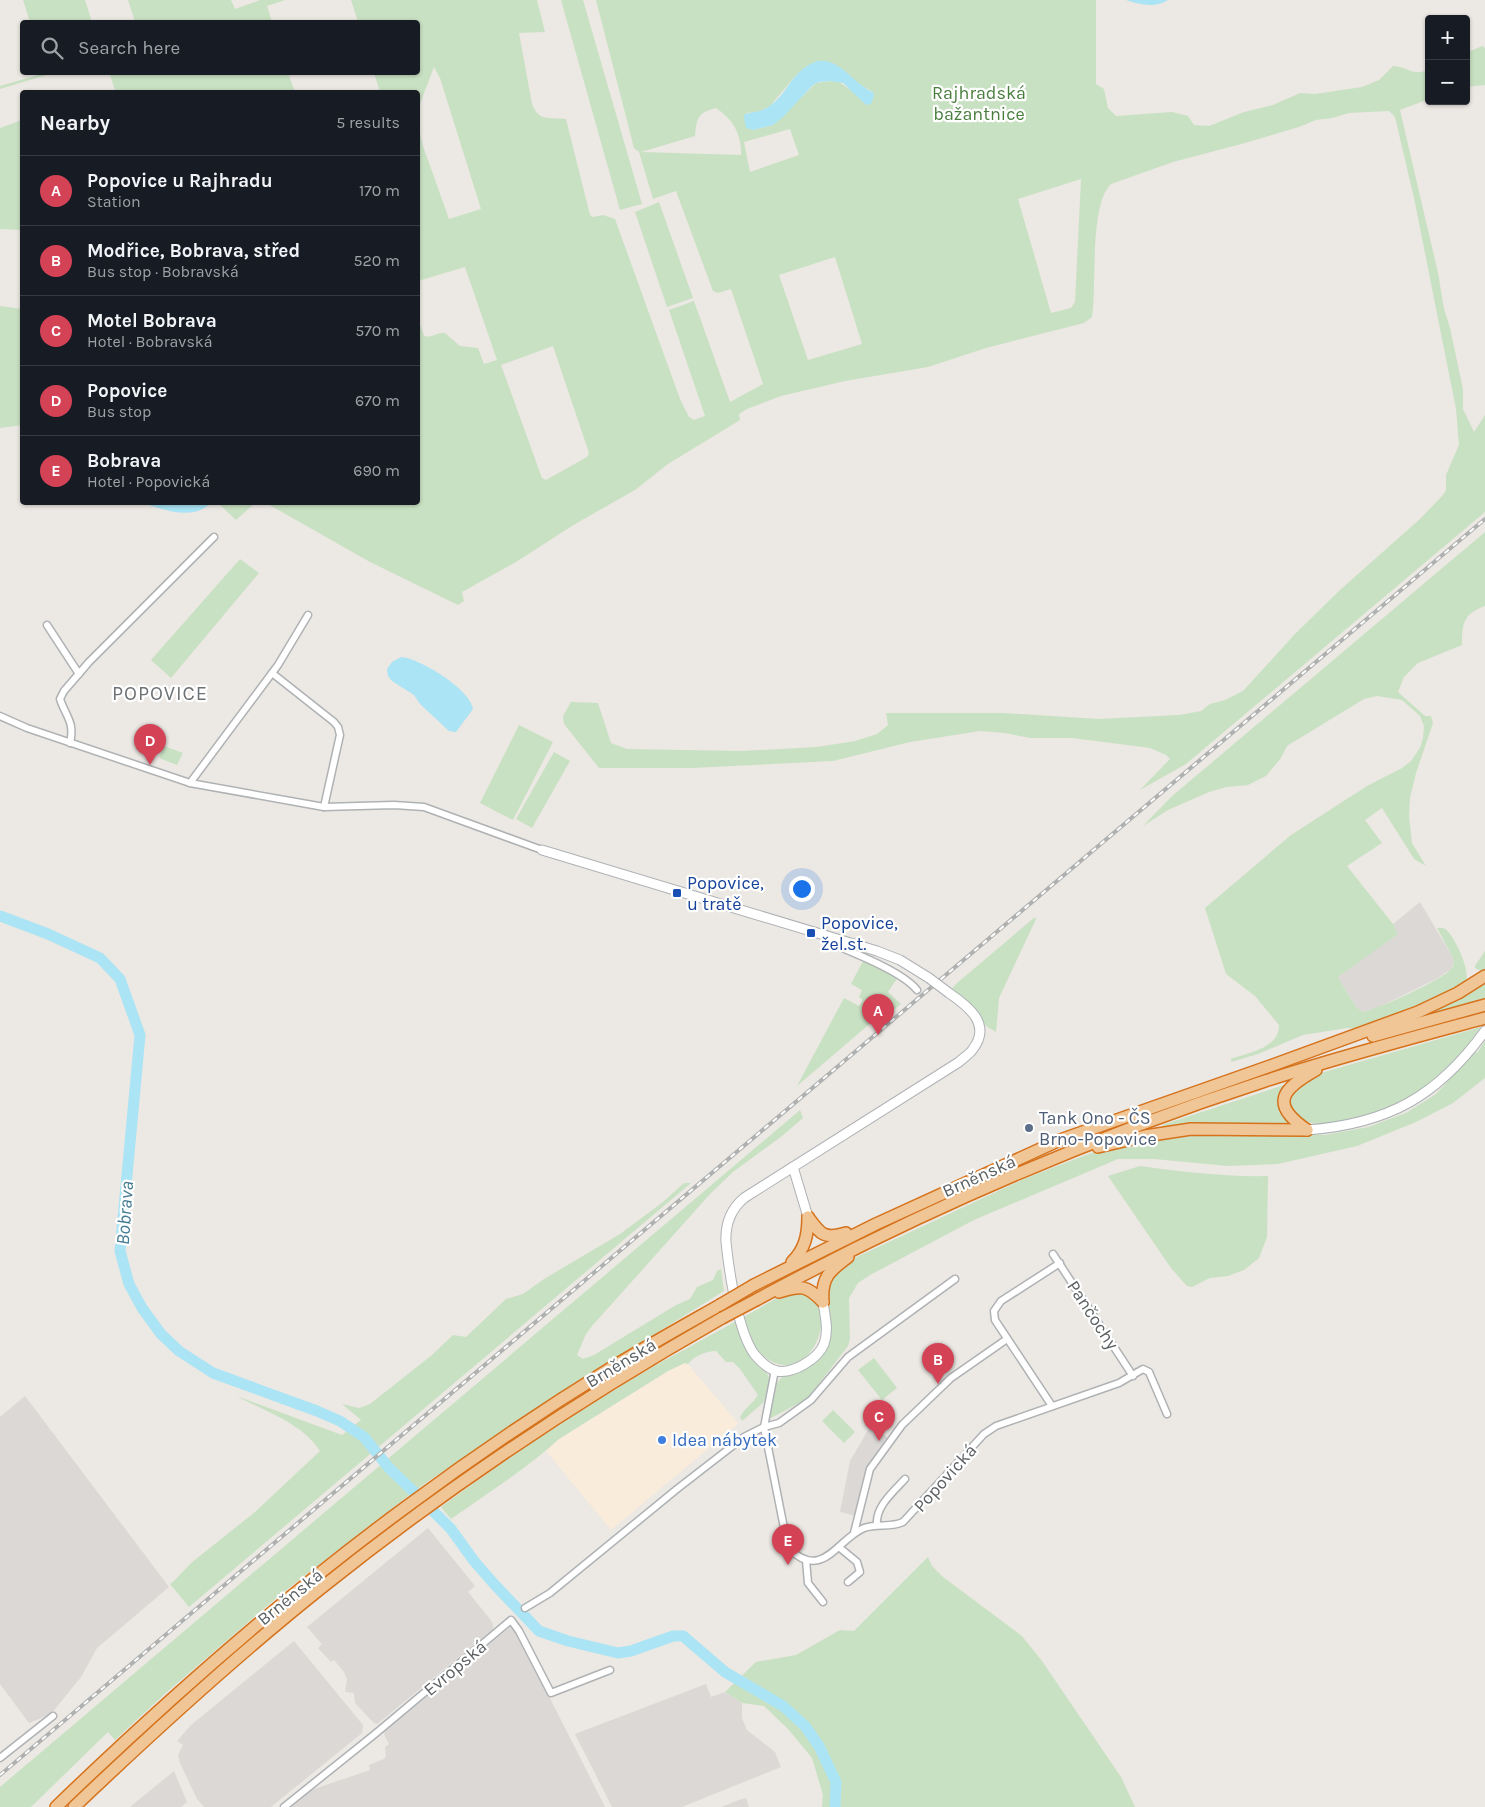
<!DOCTYPE html>
<meta charset="utf-8">
<style>
body{margin:0;font-family:Karla,sans-serif;background:#242831;color:#f1f3f6}
.controls{position:absolute;right:15px;top:15px;display:grid;overflow:hidden;border-radius:5px;box-shadow:0 1px 4px #0004}
.controls button{width:45px;height:45px;display:grid;place-items:center;padding:0;border:0;border-bottom:1px solid #363941;background:#171b24;color:#f1f3f6;font:25px sans-serif}
.you{position:absolute;left:801px;top:888px;width:18px;height:18px;margin:-12px;border:4px solid #fff;border-radius:50%;background:#1a73e8;box-shadow:0 0 0 8px #1a73e833}
.badge{display:grid;place-items:center;width:32px;height:32px;border-radius:50%;background:#d44256;color:#fff;font-size:16px;font-weight:700}
.pin{position:absolute;translate:-50% -41px;filter:drop-shadow(0 1px 2px #0008)}
.pin::after{content:'';position:absolute;top:26px;width:18px;height:15px;background:inherit;clip-path:polygon(0 0,100% 0,50% 100%)}
.list{margin:0;padding:0;list-style:none}
h2{display:flex;justify-content:space-between;align-items:center;height:65px;margin:0;padding:0 20px;font-size:21px}
h2 small{font-size:16px;font-weight:400;color:#9ea1a6}
.list li{display:grid;grid-template-columns:32px 1fr auto;gap:15px;align-items:center;box-sizing:border-box;height:70px;padding:0 20px;border-top:1px solid #363941}
.list b{display:block;font-size:19px;white-space:nowrap}
.list p{margin:0;font-size:16px;white-space:nowrap;color:#9ea1a6}
.list em{font-size:16px;font-style:normal;color:#9ea1a6}
.icon{flex:none;width:28px;height:28px;fill:none;stroke:currentColor;stroke-width:2;stroke-linecap:round;stroke-linejoin:round}
.map{position:relative;flex:none;width:1485px;height:1807px;overflow:hidden}
.search{position:absolute;background:#171b24;box-shadow:0 1px 4px #0004;left:20px;top:20px;width:400px;height:55px;display:flex;align-items:center;gap:12px;box-sizing:border-box;padding:0 18px;border-radius:5px;color:#9ea1a6;font-size:19px}
.panel{position:absolute;background:#171b24;box-shadow:0 1px 4px #0004;left:20px;top:90px;width:400px;height:415px;border-radius:5px}
.map>svg:first-child{display:block}
.commercial{fill:#f9ecdb}
.industrial{fill:#dbd8d6}
.green{fill:#c9e1c3;fill-rule:evenodd}
.water{fill:#abe4f4}
.lines{fill:none;stroke-linecap:round;stroke-linejoin:round}
.river{stroke:#abe4f4;stroke-width:11}
.street-casing{stroke:#afb2b4;stroke-width:9}
.secondary-casing{stroke:#aeb2b5;stroke-width:11}
.highway-casing{stroke:#d5721b;stroke-width:14}
.street{stroke:#fff;stroke-width:6}
.secondary{stroke:#fff;stroke-width:9}
.highway{stroke:#f0c697;stroke-width:11}
.rail-casing{stroke:#afb0b0;stroke-width:4}
.rail{stroke:#fff;stroke-width:2;stroke-dasharray:5.5;stroke-linecap:butt}
.secondary-bridge-casing{stroke:#aeb2b5;stroke-width:11;stroke-linecap:butt}
.highway-bridge-casing{stroke:#d5721b;stroke-width:14;stroke-linecap:butt}
.secondary-bridge{stroke:#fff;stroke-width:9}
.highway-bridge{stroke:#f0c697;stroke-width:11}
.transit-dot{fill:#1a4fb4;stroke:#fff;stroke-width:2}
.service-dot{fill:#5c6f8a;stroke:#fff;stroke-width:2}
.shop-dot{fill:#3f7fe0;stroke:#fff;stroke-width:2}
.labels{text-anchor:middle;stroke-width:4.5;stroke-linejoin:round;paint-order:stroke}
.park-label{font-size:18px;fill:#497e3f;stroke:#fff}
.transit-label{font-size:18px;fill:#164399;stroke:#fff;text-anchor:start}
.service-label{font-size:18px;fill:#4e5e75;stroke:#fff;text-anchor:start}
.street-label{font-size:18px;fill:#5b6062;stroke:#fff}
.shop-label{font-size:18px;fill:#366cbe;stroke:#fff;text-anchor:start}
.water-label{font-size:19px;font-style:italic;fill:#447c93;stroke:#fff}
.quarter-label{font-size:20px;letter-spacing:1px;fill:#6d7274;stroke:#fff}
</style>
<div class="map">
<svg width="1485" height="1807" viewBox="0 0 1485 1807">
<rect width="100%" height="100%" fill="#ece8e3"/>
<path class="commercial" d="M 686,1362 L 737,1422 L 739,1423 L 611,1530 L 546,1451 L 559,1439 L 668,1371 Z"/>
<g class="industrial">
<path d="M 1420,902 L 1453,958 L 1454,962 L 1451,969 L 1436,979 L 1375,1009 L 1363,1012 L 1356,1007 L 1338,977 L 1397,934 L 1393,924 Z"/>
<path d="M 25,1396 L 169,1587 L 97,1648 L 81,1677 L 51,1714 L 29,1723 L 0,1684 L 0,1417 Z"/>
<path d="M 871,1425 L 888,1438 L 867,1470 L 856,1516 L 840,1512 L 850,1461 Z"/>
<path d="M 428,1528 L 475,1586 L 468,1592 L 490,1619 L 493,1624 L 493,1629 L 382,1720 L 377,1724 L 374,1723 L 355,1703 L 354,1693 L 345,1692 L 347,1679 L 344,1672 L 334,1660 L 331,1662 L 318,1648 L 322,1644 L 307,1627 Z"/>
<path d="M 513,1625 L 605,1807 L 290,1807 L 311,1790 L 370,1770 L 369,1765 L 384,1759 L 386,1756 L 385,1747 L 389,1744 L 384,1734 L 386,1729 Z"/>
<path d="M 294,1641 L 363,1725 L 362,1733 L 271,1807 L 204,1807 L 197,1799 L 180,1763 L 178,1755 L 183,1745 L 177,1741 L 191,1725 Z"/>
<path d="M 706,1684 L 711,1697 L 725,1692 L 742,1703 L 742,1718 L 747,1730 L 775,1752 L 781,1767 L 682,1807 L 612,1807 L 575,1734 Z"/>
<path d="M 174,1771 L 187,1802 L 181,1807 L 130,1807 Z"/>
<path d="M 746,1798 L 749,1807 L 721,1807 L 739,1800 Z"/>
</g>
<g class="green">
<path d="M 23,0 L 85,0 L 92,22 L 30,22 Z"/>
<path d="M 128,0 L 231,0 L 235,9 L 260,0 L 285,0 L 267,6 L 272,22 L 135,22 Z"/>
<path d="M 351,0 L 537,0 L 545,32 L 519,33 L 532,104 C 539,122 549,117 566,119 L 590,215 L 593,217 L 603,215 L 615,219 L 680,399 L 689,417 L 694,420 L 705,416 L 669,310 L 694,301 L 730,402 L 763,384 L 731,289 L 718,293 L 713,291 L 676,191 L 653,199 L 639,152 L 634,148 L 596,0 L 1096,0 L 1096,84 L 1104,89 L 1108,108 L 1116,116 L 1172,112 L 1188,116 L 1194,125 L 1209,126 L 1244,112 L 1273,105 L 1300,93 L 1315,94 L 1362,87 L 1379,80 L 1393,66 C 1409,67 1410,76 1429,70 L 1429,99 L 1400,110 L 1438,273 L 1444,309 L 1450,328 L 1463,389 L 1463,409 L 1474,432 L 1485,415 L 1485,512 L 1186,764 L 1140,790 L 1170,759 L 1166,755 L 1150,748 L 1072,738 L 1030,738 L 1005,733 L 980,731 L 910,742 L 833,761 L 692,768 L 599,768 L 564,724 L 563,716 L 571,702 L 598,703 L 611,743 L 627,749 L 742,751 L 817,747 L 855,741 L 877,734 L 888,725 L 886,713 L 1003,713 L 1099,719 L 1179,715 L 1201,711 L 1210,704 L 1225,700 L 1243,691 L 1295,634 L 1340,590 L 1420,519 L 1443,495 L 1446,490 L 1446,475 L 1459,445 L 1456,409 L 1414,198 L 1395,117 L 1389,111 L 1349,113 L 1332,118 L 1316,120 L 1299,127 L 1245,143 L 1173,162 L 1111,184 C 1089,205 1097,287 1092,317 L 1084,323 L 986,348 L 928,367 L 845,381 L 781,396 L 747,409 L 739,414 L 740,420 L 668,464 L 635,490 L 575,524 L 516,562 L 462,592 L 464,601 L 458,605 L 370,562 L 266,503 L 418,502 L 418,318 L 424,336 C 432,338 437,332 445,333 L 460,346 L 478,348 L 484,364 L 497,360 L 465,267 L 418,281 L 418,125 L 423,146 L 449,219 L 481,209 L 440,78 L 434,67 L 418,109 L 418,92 L 380,92 L 374,73 L 418,72 L 418,22 L 358,22 ZM 833,63 L 859,84 L 873,92 L 852,91 L 839,82 L 830,81 L 816,83 L 773,125 L 753,130 L 746,113 L 758,112 L 770,106 L 797,74 ZM 716,108 C 733,119 742,135 741,155 L 641,152 L 695,136 C 697,118 697,113 716,108 ZM 790,129 L 799,155 L 750,172 L 744,142 ZM 1081,179 L 1075,302 L 1071,308 L 1051,313 L 1018,199 ZM 835,257 L 862,344 L 808,360 L 779,275 ZM 553,346 L 589,453 L 587,457 L 546,480 L 542,478 L 501,365 Z"/>
<path d="M 561,0 L 583,0 L 642,204 L 620,210 Z"/>
<path d="M 1482,46 L 1485,48 L 1485,85 L 1466,87 L 1466,53 Z"/>
<path d="M 109,72 L 288,73 L 295,92 L 107,92 L 115,90 Z"/>
<path d="M 45,73 L 53,73 L 0,89 L 0,86 Z"/>
<path d="M 22,120 L 22,230 L 0,229 L 0,128 Z"/>
<path d="M 659,202 L 693,298 L 667,307 L 635,212 Z"/>
<path d="M 0,306 L 22,309 L 22,425 L 0,428 Z"/>
<path d="M 218,503 L 255,503 L 236,520 Z"/>
<path d="M 1485,532 L 1485,606 C 1463,614 1462,624 1462,645 L 1418,663 L 1404,677 L 1398,692 L 1425,716 L 1431,716 L 1433,723 L 1416,773 L 1410,798 L 1409,817 L 1412,843 L 1426,866 L 1414,859 L 1382,808 L 1365,820 L 1382,843 L 1347,866 L 1393,924 L 1398,934 L 1338,977 L 1356,1007 L 1363,1012 C 1378,1009 1442,980 1451,969 C 1454,966 1454,962 1453,958 L 1437,928 C 1440,928 1442,927 1445,929 C 1454,934 1473,975 1465,984 C 1463,986 1458,988 1456,990 C 1427,1009 1390,1017 1358,1029 L 1347,1028 L 1303,1035 L 1258,1054 L 1231,1062 L 1231,1059 C 1248,1053 1280,1048 1279,1025 L 1255,996 L 1226,974 L 1205,908 L 1291,835 L 1367,786 L 1402,768 L 1411,761 L 1420,748 L 1423,738 L 1424,726 L 1420,716 L 1402,700 L 1377,696 L 1364,699 L 1287,746 L 1281,758 L 1266,776 L 1248,785 L 1227,787 L 1209,792 L 1168,810 L 1143,826 L 1171,797 Z"/>
<path d="M 240,559 L 259,573 L 171,678 L 151,660 Z"/>
<path d="M 519,725 L 553,742 L 513,820 L 480,803 Z"/>
<path d="M 164,746 L 183,753 L 177,765 L 159,758 Z"/>
<path d="M 554,752 L 570,761 L 532,828 L 516,819 Z"/>
<path d="M 1035,917 L 1036,919 L 999,998 L 996,1032 L 986,1026 L 975,1009 L 951,990 L 957,983 Z"/>
<path d="M 1485,951 L 1485,970 L 1481,971 L 1475,968 L 1475,966 Z"/>
<path d="M 864,959 L 898,977 L 888,992 L 901,1004 L 891,1012 L 887,1009 L 797,1086 L 844,998 L 859,1006 L 863,1000 L 859,997 L 862,990 L 851,984 Z"/>
<path d="M 1485,981 L 1485,999 L 1432,1013 Z"/>
<path d="M 1481,1027 L 1467,1046 L 1468,1047 C 1443,1073 1417,1098 1383,1111 C 1363,1119 1340,1124 1319,1124 C 1307,1124 1288,1115 1289,1101 C 1290,1091 1300,1083 1307,1077 Z"/>
<path d="M 1485,1041 L 1485,1078 L 1453,1103 L 1416,1122 L 1357,1146 L 1278,1164 L 1228,1166 L 1154,1159 L 1118,1159 L 974,1220 L 870,1275 L 858,1283 L 849,1298 L 850,1339 L 848,1346 L 807,1399 L 769,1419 L 777,1383 L 782,1377 L 813,1363 L 830,1318 L 826,1297 L 828,1281 L 848,1261 L 1026,1178 L 1099,1150 L 1167,1136 L 1261,1133 L 1325,1135 L 1368,1127 L 1406,1113 L 1436,1094 L 1475,1052 L 1477,1053 Z"/>
<path d="M 1287,1084 L 1280,1096 L 1297,1128 L 1166,1129 L 1162,1125 Z"/>
<path d="M 800,1110 L 803,1118 L 782,1136 L 733,1172 L 711,1193 L 592,1326 L 586,1334 L 577,1355 L 583,1359 L 594,1355 L 676,1305 L 690,1299 L 697,1287 L 713,1280 L 717,1271 L 721,1269 L 724,1291 L 576,1383 L 427,1482 L 399,1503 L 281,1594 L 168,1691 L 115,1740 L 108,1732 L 31,1807 L 0,1807 L 0,1787 Z"/>
<path d="M 1140,1166 C 1183,1172 1226,1177 1268,1176 L 1267,1237 L 1259,1258 L 1244,1270 L 1228,1276 L 1210,1278 L 1192,1287 L 1187,1286 L 1171,1268 L 1108,1176 Z"/>
<path d="M 684,1183 L 691,1183 L 189,1607 L 170,1584 L 173,1582 L 191,1563 L 255,1512 L 320,1451 C 302,1423 265,1411 236,1396 L 342,1435 L 361,1420 L 342,1404 L 359,1408 L 370,1404 L 432,1355 L 453,1335 L 466,1337 L 506,1299 L 523,1294 L 544,1279 L 620,1234 L 663,1202 Z"/>
<path d="M 804,1290 C 808,1294 814,1298 818,1303 C 821,1307 821,1313 821,1318 C 823,1349 794,1380 765,1357 C 752,1348 747,1332 744,1317 L 789,1291 Z"/>
<path d="M 738,1320 L 770,1379 L 764,1402 L 742,1421 L 740,1417 C 744,1409 753,1403 758,1395 L 740,1369 L 733,1362 L 726,1362 L 716,1351 C 706,1351 694,1356 688,1364 L 685,1363 L 668,1371 L 559,1439 C 526,1469 488,1493 451,1519 L 441,1507 C 503,1461 569,1417 636,1377 C 669,1357 705,1339 738,1320 Z"/>
<path d="M 874,1358 L 897,1388 L 882,1400 L 858,1370 Z"/>
<path d="M 833,1410 L 855,1432 L 844,1443 L 822,1421 Z"/>
<path d="M 928,1557 L 932,1566 L 943,1577 L 1022,1636 L 1042,1661 L 1121,1777 L 1135,1807 L 822,1807 L 823,1795 L 812,1758 L 789,1730 L 764,1706 L 742,1703 L 725,1692 L 756,1662 L 796,1655 L 840,1630 L 854,1631 Z"/>
</g>
<g class="water">
<path d="M 1126,0 L 1168,0 C 1156,8 1140,5 1126,0 Z"/>
<path d="M 817,61 C 841,58 853,84 873,92 L 874,96 L 871,104 L 866,105 L 843,83 L 830,81 L 819,82 L 813,85 L 783,117 L 773,125 L 753,130 L 746,128 L 744,117 L 745,114 C 753,112 761,112 768,107 C 789,94 789,72 817,61 Z"/>
<path d="M 143,503 L 211,503 C 193,521 164,510 143,503 Z"/>
<path d="M 401,657 C 420,658 471,690 473,709 L 456,732 L 449,731 L 420,704 L 414,695 L 392,681 L 388,676 L 387,669 L 392,662 Z"/>
</g>
<g class="lines">
<g class="river">
<path d="M 0,916 L 48,934 L 100,958 L 120,979 L 140,1035 L 120,1251 L 129,1284 L 142,1308 L 161,1334 L 179,1351 L 213,1373 L 317,1411 L 340,1421 L 364,1437 L 389,1468 L 414,1492"/>
<path d="M 434,1512 L 451,1529 L 474,1561 L 495,1585 L 539,1631 L 568,1641 L 618,1653 L 631,1651 L 673,1636 L 683,1636 L 725,1672 L 783,1706 L 805,1726 L 819,1746 L 836,1782 L 835,1807"/>
</g>
<defs>
<g id="street">
<path d="M 47,625 L 79,674"/>
<path d="M 272,673 L 334,722 L 338,727 L 340,735 L 324,807"/>
<path d="M 0,716 L 27,728 L 190,783 L 324,807 L 394,805 L 424,807 L 542,850"/>
<path d="M 70,743 C 75,722 66,717 60,699 L 64,691 L 89,662 L 214,537"/>
<path d="M 190,783 L 278,665 L 308,615"/>
<path d="M 825,934 L 824,938 L 828,942 C 851,952 902,971 917,990"/>
<path d="M 1053,1254 L 1133,1376"/>
<path d="M 775,1370 L 764,1427 L 788,1548 C 823,1582 837,1539 864,1528 C 877,1523 891,1528 903,1522 L 984,1434 L 996,1426 L 1119,1383 L 1143,1369 L 1149,1372 L 1167,1414"/>
<path d="M 1052,1406 L 995,1320 L 994,1311 L 1001,1301 L 1060,1263"/>
<path d="M 877,1525 C 875,1507 893,1492 905,1479"/>
<path d="M 854,1533 L 870,1469 L 902,1425 L 951,1378 L 1007,1339"/>
<path d="M 840,1548 L 857,1562 L 860,1572 L 848,1582"/>
<path d="M 806,1560 L 808,1583 L 823,1602"/>
<path d="M 525,1608 L 550,1593 L 677,1489 L 744,1437 L 764,1427 L 779,1423 L 811,1400 L 848,1357 L 955,1279"/>
<path d="M 0,1758 L 53,1716"/>
<path d="M 284,1807 L 375,1734 L 511,1620 L 519,1631 L 551,1693 L 610,1670"/>
</g>
<g id="secondary">
<path d="M 542,850 L 877,951 L 900,960 L 929,978"/>
<path d="M 1307,1130 C 1388,1124 1438,1096 1485,1031"/>
<path d="M 793,1167 L 808,1217"/>
<path d="M 823,1302 C 825,1316 829,1330 824,1344 C 818,1359 793,1374 777,1371 C 768,1369 761,1362 755,1355 C 738,1333 729,1271 726,1242 C 725,1224 730,1210 744,1198 L 959,1062 C 963,1058 970,1054 973,1049 C 992,1024 968,1006 949,993"/>
</g>
<g id="highway">
<path d="M 1373,1036 L 1485,1005"/>
<path d="M 1307,1130 C 1269,1104 1282,1089 1316,1070"/>
<path d="M 1098,1147 L 1145,1136 L 1191,1129 L 1307,1130"/>
<path d="M 808,1217 C 820,1233 823,1240 846,1233"/>
<path d="M 792,1262 C 805,1249 808,1235 808,1217"/>
<path d="M 754,1285 L 876,1224 L 1060,1140 L 1273,1065 L 1418,1012 L 1458,993 L 1485,976"/>
<path d="M 779,1292 C 801,1285 807,1285 823,1302"/>
<path d="M 756,1300 C 919,1212 1089,1138 1265,1081 C 1338,1057 1411,1038 1485,1018"/>
<path d="M 823,1302 C 821,1278 829,1271 848,1257"/>
<path d="M 56,1807 C 167,1700 282,1598 406,1507 C 472,1458 541,1411 611,1368 C 647,1346 683,1326 720,1305"/>
<path d="M 74,1807 C 155,1730 238,1654 325,1585 C 450,1485 583,1397 722,1318"/>
</g>
</defs>
<use href="#street" class="street-casing"/>
<use href="#secondary" class="secondary-casing"/>
<use href="#highway" class="highway-casing"/>
<use href="#street" class="street"/>
<use href="#secondary" class="secondary"/>
<use href="#highway" class="highway"/>
<defs>
<path id="rail" d="M 0,1775 L 1485,519"/>
</defs>
<use href="#rail" class="rail-casing"/>
<use href="#rail" class="rail"/>
<defs>
<path id="secondary-bridge" d="M 929,978 L 949,993"/>
<g id="highway-bridge">
<path d="M 720,1305 L 754,1285"/>
<path d="M 722,1318 L 756,1300"/>
</g>
</defs>
<use href="#secondary-bridge" class="secondary-bridge-casing"/>
<use href="#highway-bridge" class="highway-bridge-casing"/>
<use href="#secondary-bridge" class="secondary-bridge"/>
<use href="#highway-bridge" class="highway-bridge"/>
</g>
<g class="transit-dot">
<rect x="672" y="888" width="10" height="10" rx="2.5"/>
<rect x="806" y="928" width="10" height="10" rx="2.5"/>
</g>
<circle class="service-dot" cx="1029" cy="1128" r="5"/>
<circle class="shop-dot" cx="662" cy="1440" r="5"/>
<g class="labels">
<g class="park-label">
<text x="979" y="99">Rajhradská<tspan x="979" dy="21">bažantnice</tspan></text>
</g>
<g class="transit-label">
<text x="687" y="889">Popovice,<tspan x="687" dy="21">u tratě</tspan></text>
<text x="821" y="929">Popovice,<tspan x="821" dy="21">žel.st.</tspan></text>
</g>
<g class="service-label">
<text x="1039" y="1124">Tank Ono - ČS<tspan x="1039" dy="21">Brno-Popovice</tspan></text>
</g>
<g class="street-label">
<text transform="translate(979 1176) rotate(-24)" y="6">Brněnská</text>
<text transform="translate(1093 1315) rotate(57)" y="6">Pančochy</text>
<text transform="translate(621 1363) rotate(-31)" y="6">Brněnská</text>
<text transform="translate(945 1478) rotate(-48)" y="6">Popovická</text>
<text transform="translate(290 1597) rotate(-39)" y="6">Brněnská</text>
<text transform="translate(455 1668) rotate(-40)" y="6">Evropská</text>
</g>
<g class="shop-label">
<text x="672" y="1446">Idea nábytek</text>
</g>
<g class="water-label">
<text transform="translate(124 1213) rotate(-86)" y="7">Bobrava</text>
</g>
<g class="quarter-label">
<text x="160" y="700">POPOVICE</text>
</g>
</g>
</svg>
<div class="controls">
<button>+</button>
<button>−</button>
</div>
<div class="you"></div>
<div class="pin badge" style="left:878px;top:1035px">A</div>
<div class="pin badge" style="left:938px;top:1384px">B</div>
<div class="pin badge" style="left:879px;top:1441px">C</div>
<div class="pin badge" style="left:150px;top:765px">D</div>
<div class="pin badge" style="left:788px;top:1565px">E</div>
<div class="search"><svg class="icon" aria-label="search" viewBox="0 0 24 24"><circle cx="10" cy="10" r="6"/><path d="M15 15l6 6"/></svg>Search here</div>
<section class="panel">
<h2>Nearby<small>5 results</small></h2>
<ul class="list">
<li><span class="badge">A</span><div><b>Popovice u Rajhradu</b><p>Station</p></div><em>170 m</em></li>
<li><span class="badge">B</span><div><b>Modřice, Bobrava, střed</b><p>Bus stop · Bobravská</p></div><em>520 m</em></li>
<li><span class="badge">C</span><div><b>Motel Bobrava</b><p>Hotel · Bobravská</p></div><em>570 m</em></li>
<li><span class="badge">D</span><div><b>Popovice</b><p>Bus stop</p></div><em>670 m</em></li>
<li><span class="badge">E</span><div><b>Bobrava</b><p>Hotel · Popovická</p></div><em>690 m</em></li>
</ul>
</section>
</div>
